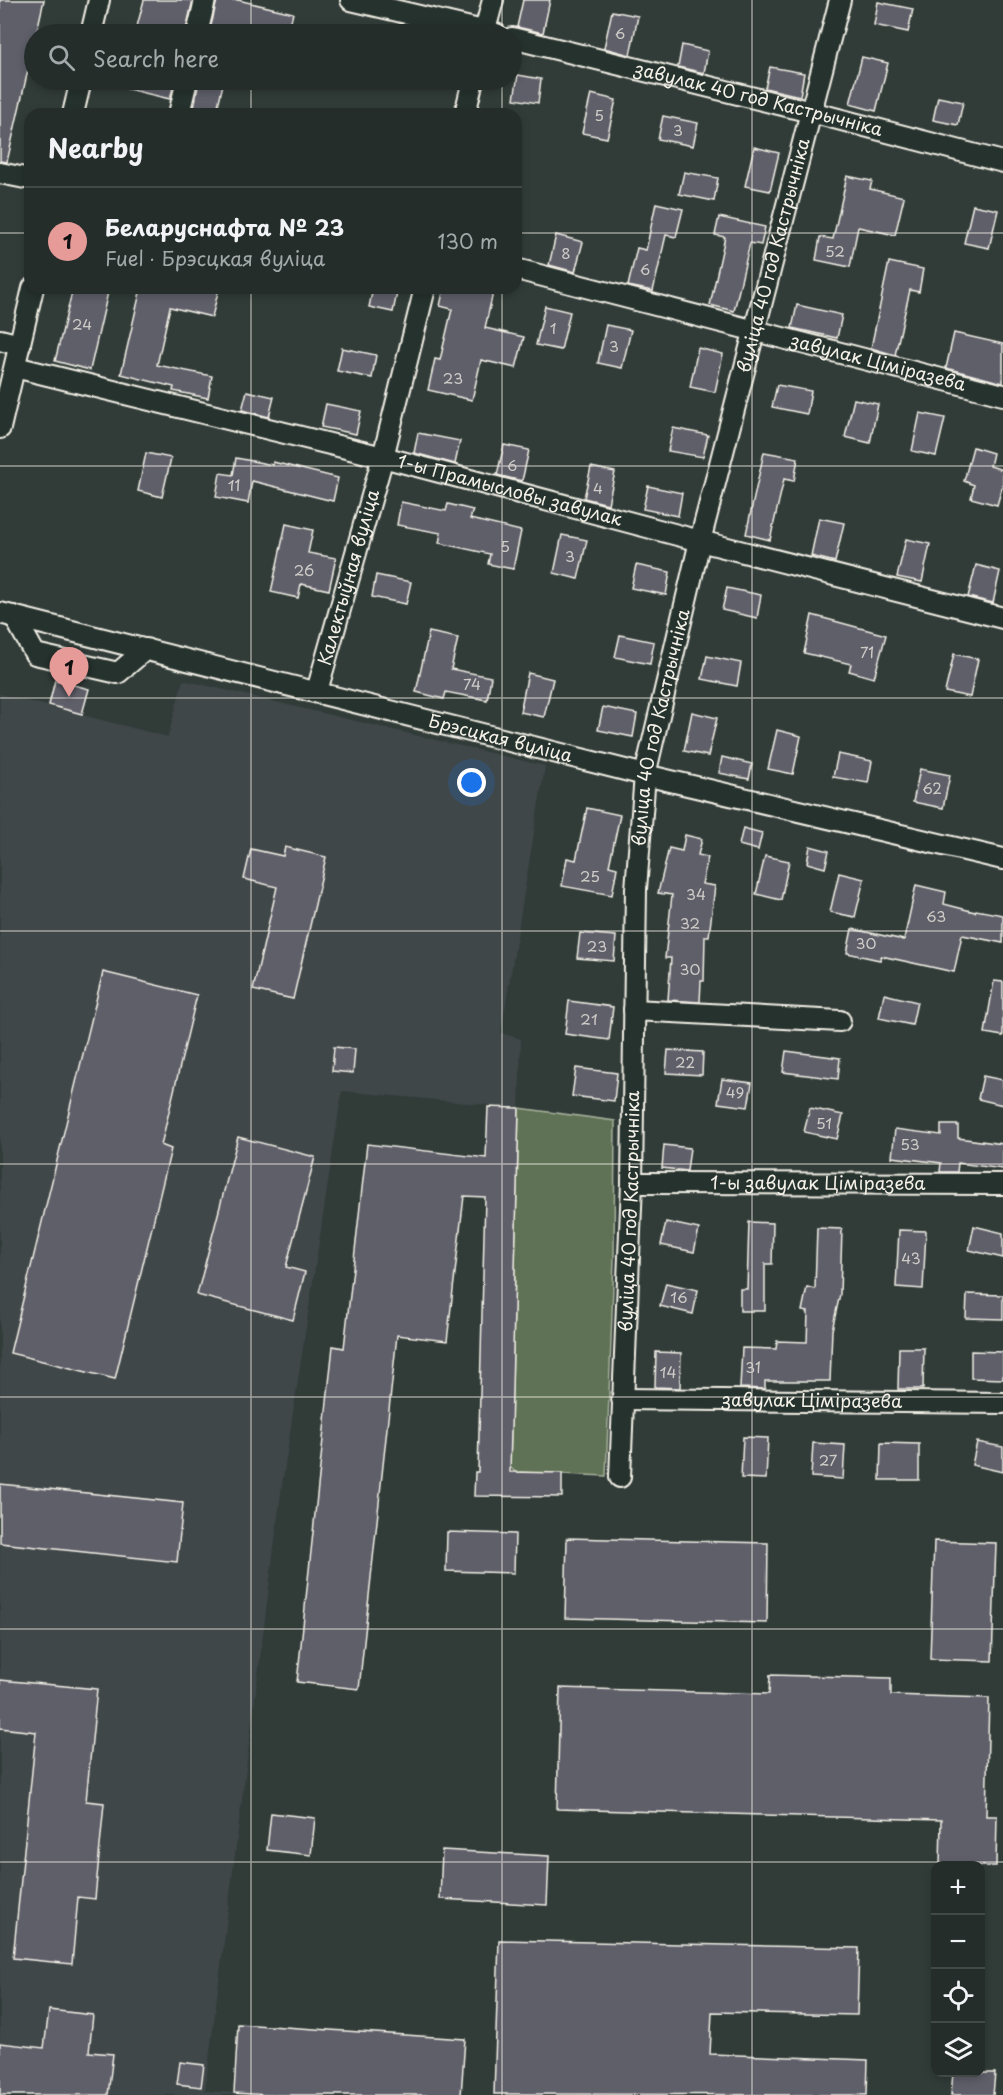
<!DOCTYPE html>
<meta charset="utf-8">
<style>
body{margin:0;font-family:"Playpen Sans",sans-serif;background:#313937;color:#f1f3f6}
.controls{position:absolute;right:18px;bottom:18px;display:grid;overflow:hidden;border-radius:12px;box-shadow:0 3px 9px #0003}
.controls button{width:54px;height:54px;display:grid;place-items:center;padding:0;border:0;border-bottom:2px solid #424947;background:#252d2b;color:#f1f3f6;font:30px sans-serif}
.you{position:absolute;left:472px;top:783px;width:21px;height:21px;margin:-15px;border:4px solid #fff;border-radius:50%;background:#1a73e8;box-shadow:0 0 0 9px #1a73e833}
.badge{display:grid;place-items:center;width:39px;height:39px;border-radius:50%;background:#e69b98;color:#111;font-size:20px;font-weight:700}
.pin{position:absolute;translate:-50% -50px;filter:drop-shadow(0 2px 3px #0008)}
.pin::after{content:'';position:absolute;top:32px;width:21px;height:18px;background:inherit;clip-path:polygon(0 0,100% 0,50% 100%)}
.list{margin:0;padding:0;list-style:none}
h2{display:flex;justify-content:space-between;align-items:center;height:78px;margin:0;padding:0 24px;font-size:26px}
h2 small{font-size:20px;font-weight:400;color:#a3a8a9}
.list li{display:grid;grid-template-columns:39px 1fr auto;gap:18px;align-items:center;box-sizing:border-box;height:108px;padding:0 24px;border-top:2px solid #424947}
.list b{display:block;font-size:22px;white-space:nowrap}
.list p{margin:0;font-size:20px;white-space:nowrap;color:#a3a8a9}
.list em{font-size:20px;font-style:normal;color:#a3a8a9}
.icon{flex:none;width:33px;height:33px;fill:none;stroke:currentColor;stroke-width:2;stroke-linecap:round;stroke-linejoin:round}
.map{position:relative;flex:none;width:1003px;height:2095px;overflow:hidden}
.search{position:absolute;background:#252d2b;box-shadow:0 3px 9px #0003;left:24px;top:24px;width:498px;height:66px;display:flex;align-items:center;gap:15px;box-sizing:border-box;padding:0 21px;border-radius:33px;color:#a3a8a9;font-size:22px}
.panel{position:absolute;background:#252d2b;box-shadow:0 3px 9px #0003;left:24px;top:108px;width:498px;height:186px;border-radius:18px}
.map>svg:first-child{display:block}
.built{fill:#3f4648}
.green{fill:#5f7255;stroke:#aab29e;stroke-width:1.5}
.building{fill:#5f5e6a;stroke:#f4f1e8;stroke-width:1.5}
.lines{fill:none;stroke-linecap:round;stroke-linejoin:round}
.minor-casing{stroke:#f4f1e8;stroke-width:24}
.minor{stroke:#26332d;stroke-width:20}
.grid{fill:none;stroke:#f4f1e8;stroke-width:1.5;stroke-opacity:0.55}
.labels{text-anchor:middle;stroke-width:6;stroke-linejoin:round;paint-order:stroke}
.number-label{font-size:15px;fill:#cfccc8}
.street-label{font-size:18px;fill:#f4f1e8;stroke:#26332d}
</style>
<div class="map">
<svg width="1003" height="2095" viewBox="0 0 1003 2095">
<rect width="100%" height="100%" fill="#313c39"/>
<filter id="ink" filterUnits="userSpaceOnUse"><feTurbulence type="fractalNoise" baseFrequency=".0167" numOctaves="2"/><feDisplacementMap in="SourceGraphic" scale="12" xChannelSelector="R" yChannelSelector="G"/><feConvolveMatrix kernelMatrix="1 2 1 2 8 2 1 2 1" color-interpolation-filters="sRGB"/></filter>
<g filter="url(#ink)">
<path class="built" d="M 183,680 L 545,766 L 501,1033 L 521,1039 L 519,1108 L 342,1091 L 282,1485 L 205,2091 L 267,2095 L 0,2095 L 0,694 L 168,737 Z"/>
<path class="green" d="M 519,1108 L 615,1121 L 614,1259 L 606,1476 L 515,1472 L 510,1467 Z"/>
<g class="building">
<path d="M 0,0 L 44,0 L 7,162 L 0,161 Z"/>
<path d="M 144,0 L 193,0 L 185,34 L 135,34 Z"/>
<path d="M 217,0 L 238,0 L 293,13 L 288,34 L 209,34 Z"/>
<path d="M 523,0 L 550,0 L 543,33 L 517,27 Z"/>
<path d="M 878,2 L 913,9 L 908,32 L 874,25 Z"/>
<path d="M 612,11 L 638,16 L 630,55 L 604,48 Z"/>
<path d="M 682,45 L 708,51 L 704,73 L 678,67 Z"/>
<path d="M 862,57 L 888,63 L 876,111 L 850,104 Z"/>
<path d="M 770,67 L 804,73 L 800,96 L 765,88 Z"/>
<path d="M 518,75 L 541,79 L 538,103 L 514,99 Z"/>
<path d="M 116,80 L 175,80 L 170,99 L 115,86 Z"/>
<path d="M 199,80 L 224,80 L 216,114 L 193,114 Z"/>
<path d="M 591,94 L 616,100 L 607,138 L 582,133 Z"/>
<path d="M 938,97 L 963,102 L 958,125 L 933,120 Z"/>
<path d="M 663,116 L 698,123 L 693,146 L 658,139 Z"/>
<path d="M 754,147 L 779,153 L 770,191 L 745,186 Z"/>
<path d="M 684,172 L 718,178 L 714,201 L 679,194 Z"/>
<path d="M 847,176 L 872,181 L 870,189 L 904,197 L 895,235 L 858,227 L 850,267 L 816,260 L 820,237 L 833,239 Z"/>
<path d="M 656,203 L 683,209 L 676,237 L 666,235 L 653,291 L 628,286 L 637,248 L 646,250 Z"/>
<path d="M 973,205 L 998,210 L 989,248 L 964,243 Z"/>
<path d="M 719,217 L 765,227 L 761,245 L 750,243 L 734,311 L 710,305 L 725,237 L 715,235 Z"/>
<path d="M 556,235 L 583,242 L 575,272 L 549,265 Z"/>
<path d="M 889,262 L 923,269 L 919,292 L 910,290 L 895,355 L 871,348 Z"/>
<path d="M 73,288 L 109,288 L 90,370 L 55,361 Z"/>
<path d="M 141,288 L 219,288 L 212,317 L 170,307 L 157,365 L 212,376 L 208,398 L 173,391 L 174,387 L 121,374 Z"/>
<path d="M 373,288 L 398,288 L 393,312 L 369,307 Z"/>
<path d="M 444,288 L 494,288 L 485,328 L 524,337 L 516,368 L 481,360 L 472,400 L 428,390 L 435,359 L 440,360 L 452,309 L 440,306 Z"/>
<path d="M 797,305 L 842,315 L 837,338 L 792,328 Z"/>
<path d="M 545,306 L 570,312 L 561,350 L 536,345 Z"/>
<path d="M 606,325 L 631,330 L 622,368 L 598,363 Z"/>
<path d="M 954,333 L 1003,344 L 1003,383 L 946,368 Z"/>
<path d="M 342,348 L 376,355 L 372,378 L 337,371 Z"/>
<path d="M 698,348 L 723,354 L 715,392 L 690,387 Z"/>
<path d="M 777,385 L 811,391 L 807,414 L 772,407 Z"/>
<path d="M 247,391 L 274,397 L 269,417 L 242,410 Z"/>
<path d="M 854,399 L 878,404 L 870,443 L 845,437 Z"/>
<path d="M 326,404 L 361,411 L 356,434 L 321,427 Z"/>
<path d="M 920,413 L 945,418 L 936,456 L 912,451 Z"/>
<path d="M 673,428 L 708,435 L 703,457 L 668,451 Z"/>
<path d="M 418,433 L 460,441 L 455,464 L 414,453 Z"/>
<path d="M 504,445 L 529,450 L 522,481 L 497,475 Z"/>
<path d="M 973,447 L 993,453 L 990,466 L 1003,470 L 1003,484 L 997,505 L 971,498 L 974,485 L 964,481 Z"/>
<path d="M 764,452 L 798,458 L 794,481 L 784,479 L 770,540 L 746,534 Z"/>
<path d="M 146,453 L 171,458 L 162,497 L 138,491 Z"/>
<path d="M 236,458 L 273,465 L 273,462 L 338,478 L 333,501 L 252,481 L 248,503 L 216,497 L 220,473 L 233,475 Z"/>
<path d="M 591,467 L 615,472 L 608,504 L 584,498 Z"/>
<path d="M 648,486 L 682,493 L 678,516 L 643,509 Z"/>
<path d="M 401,502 L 446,511 L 448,504 L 473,510 L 470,519 L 521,531 L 513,569 L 488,564 L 490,554 L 439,543 L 441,533 L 397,525 Z"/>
<path d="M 819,518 L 844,523 L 835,562 L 811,556 Z"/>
<path d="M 286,524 L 313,530 L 308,553 L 336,558 L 329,590 L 301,584 L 298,598 L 271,592 Z"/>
<path d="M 562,535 L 587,540 L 578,579 L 554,573 Z"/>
<path d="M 906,539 L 930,544 L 922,582 L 897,577 Z"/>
<path d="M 636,565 L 670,572 L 666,595 L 631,588 Z"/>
<path d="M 976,565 L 1000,571 L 993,603 L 968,597 Z"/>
<path d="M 376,575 L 411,582 L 406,604 L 372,597 Z"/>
<path d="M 727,588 L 761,595 L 757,618 L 722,610 Z"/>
<path d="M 812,615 L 886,635 L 874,678 L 849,671 L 851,664 L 804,653 Z"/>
<path d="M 429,632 L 458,638 L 451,669 L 491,677 L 487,700 L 446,692 L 444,699 L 416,692 Z"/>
<path d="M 620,635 L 654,642 L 650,664 L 615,657 Z"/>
<path d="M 954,654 L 978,659 L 970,697 L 945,692 Z"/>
<path d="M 707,656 L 741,663 L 737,686 L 702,679 Z"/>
<path d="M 528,673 L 553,679 L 544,717 L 520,712 Z"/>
<path d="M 55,680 L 89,689 L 82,714 L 49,705 Z"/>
<path d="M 603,707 L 637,714 L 633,737 L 598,730 Z"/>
<path d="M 692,712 L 717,718 L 708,756 L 684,751 Z"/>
<path d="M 777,730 L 801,736 L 793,774 L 768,769 Z"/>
<path d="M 838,754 L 872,761 L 868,783 L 833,777 Z"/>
<path d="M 722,757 L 752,764 L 749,779 L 719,773 Z"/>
<path d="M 920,769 L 950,775 L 943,808 L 913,802 Z"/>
<path d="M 587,808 L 620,815 L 609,866 L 617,868 L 612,895 L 562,886 L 567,858 L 576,860 Z"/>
<path d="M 743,828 L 762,833 L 758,850 L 739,845 Z"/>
<path d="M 685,835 L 702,839 L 698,855 L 708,857 L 702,884 L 715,886 L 709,936 L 705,936 L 704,981 L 701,981 L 700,1002 L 668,1000 L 671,958 L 665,958 L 672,895 L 658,893 L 669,848 L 682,851 Z"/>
<path d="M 810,846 L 829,851 L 825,868 L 807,863 Z"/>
<path d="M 285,847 L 326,857 L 293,999 L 253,990 L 277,887 L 244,879 L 251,849 L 283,856 Z"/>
<path d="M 765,856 L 789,861 L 781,900 L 756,894 Z"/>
<path d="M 839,873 L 864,879 L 855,917 L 830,912 Z"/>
<path d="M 916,885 L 946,892 L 944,904 L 975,912 L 976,910 L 1003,915 L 1003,943 L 962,935 L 954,972 L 881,956 L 880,960 L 847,953 L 852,929 L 904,940 Z"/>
<path d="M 580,933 L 616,936 L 614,961 L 577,958 Z"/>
<path d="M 103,972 L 197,995 L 161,1145 L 171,1149 L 115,1379 L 10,1353 Z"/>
<path d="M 994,981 L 1003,982 L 1003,1036 L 985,1033 Z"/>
<path d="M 884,994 L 917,1002 L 912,1025 L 879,1018 Z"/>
<path d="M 569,1001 L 613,1007 L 609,1040 L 565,1034 Z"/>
<path d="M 334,1047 L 355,1049 L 353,1073 L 332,1071 Z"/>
<path d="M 668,1050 L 703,1052 L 702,1075 L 666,1073 Z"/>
<path d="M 786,1051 L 840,1058 L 838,1079 L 783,1072 Z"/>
<path d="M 576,1068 L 617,1073 L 614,1101 L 572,1096 Z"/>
<path d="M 983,1076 L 1003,1080 L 1003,1105 L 978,1099 Z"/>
<path d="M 722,1079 L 752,1083 L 748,1107 L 718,1103 Z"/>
<path d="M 488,1107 L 519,1108 L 510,1472 L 562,1473 L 562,1497 L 474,1496 L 475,1472 L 478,1472 L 485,1197 L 464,1196 L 447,1341 L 397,1335 L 359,1689 L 297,1682 L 333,1346 L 344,1348 L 367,1144 L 486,1158 Z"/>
<path d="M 810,1108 L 843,1115 L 837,1139 L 804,1132 Z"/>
<path d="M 941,1125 L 958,1125 L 958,1138 L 1003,1144 L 1003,1169 L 958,1163 L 957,1172 L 940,1172 L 941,1163 L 892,1157 L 895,1129 L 941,1135 Z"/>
<path d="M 238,1137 L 315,1157 L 286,1267 L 305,1272 L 293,1320 L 197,1295 Z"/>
<path d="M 664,1145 L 690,1148 L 687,1171 L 662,1168 Z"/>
<path d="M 666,1222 L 699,1229 L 694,1252 L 661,1245 Z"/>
<path d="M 749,1222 L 773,1223 L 772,1264 L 765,1264 L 765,1311 L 740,1311 L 740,1289 L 747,1289 Z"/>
<path d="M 974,1226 L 1003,1233 L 1003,1258 L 969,1250 Z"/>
<path d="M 817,1228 L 842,1229 L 840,1294 L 832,1330 L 830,1381 L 765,1381 L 765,1389 L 740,1388 L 742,1348 L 776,1349 L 777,1341 L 807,1342 L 808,1312 L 802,1311 L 807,1287 L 815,1289 Z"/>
<path d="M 899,1230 L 926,1231 L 923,1289 L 896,1287 Z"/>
<path d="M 666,1283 L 698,1290 L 693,1314 L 660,1306 Z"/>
<path d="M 967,1294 L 1003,1295 L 1003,1319 L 966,1318 Z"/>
<path d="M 899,1348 L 924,1348 L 923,1389 L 898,1389 Z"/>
<path d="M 971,1351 L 1003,1352 L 1003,1379 L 971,1378 Z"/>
<path d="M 656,1352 L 681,1353 L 680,1388 L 655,1387 Z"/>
<path d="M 743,1437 L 768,1438 L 766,1479 L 741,1478 Z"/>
<path d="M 977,1442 L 1003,1447 L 1003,1472 L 972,1465 Z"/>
<path d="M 813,1443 L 845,1445 L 843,1479 L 811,1477 Z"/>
<path d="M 881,1443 L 919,1444 L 919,1480 L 880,1480 Z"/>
<path d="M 0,1484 L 183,1503 L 177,1562 L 0,1543 Z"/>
<path d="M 447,1532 L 515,1534 L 514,1573 L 446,1571 Z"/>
<path d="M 567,1538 L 768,1543 L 767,1623 L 565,1618 Z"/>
<path d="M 934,1541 L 996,1543 L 992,1661 L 930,1659 Z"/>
<path d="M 770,1675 L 891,1678 L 891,1695 L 989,1698 L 986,1816 L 997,1816 L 996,1866 L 940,1866 L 941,1820 L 557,1809 L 560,1688 L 769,1694 Z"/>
<path d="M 0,1680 L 97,1689 L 86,1801 L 104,1803 L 95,1899 L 78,1897 L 72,1964 L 13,1958 L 36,1732 L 0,1728 Z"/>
<path d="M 271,1813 L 315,1818 L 311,1855 L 267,1850 Z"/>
<path d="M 442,1850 L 549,1856 L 547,1905 L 440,1899 Z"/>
<path d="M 499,1940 L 859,1948 L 857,2015 L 712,2012 L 710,2054 L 868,2060 L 867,2095 L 494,2094 Z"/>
<path d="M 49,2010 L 93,2015 L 89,2052 L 113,2054 L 108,2095 L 0,2095 L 0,2043 L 44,2048 Z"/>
<path d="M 238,2024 L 465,2039 L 461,2095 L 267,2095 L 234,2093 Z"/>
<path d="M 180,2062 L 204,2065 L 201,2087 L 177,2084 Z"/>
<path d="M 953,2073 L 995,2073 L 993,2095 L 951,2095 Z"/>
</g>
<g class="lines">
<defs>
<g id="minor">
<path d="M 351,0 L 496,34"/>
<path d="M 91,34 L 99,0"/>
<path d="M 197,34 L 205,0"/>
<path d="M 484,34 L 493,0"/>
<path id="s1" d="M 512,38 L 811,112 L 1003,162"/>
<path d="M 73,114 L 81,80"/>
<path d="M 179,114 L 187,80"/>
<path d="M 465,114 L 473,80"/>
<path d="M 0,173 L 30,179"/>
<path id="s2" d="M 516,269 L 1003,395"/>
<path d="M 0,340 L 20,345"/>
<path id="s3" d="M 15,367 L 383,457 L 700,541 L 1003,618"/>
<path d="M 0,428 L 33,288"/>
<path id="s4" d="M 0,613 L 645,775 L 1003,859"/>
<path d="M 14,616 L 35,654 L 118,673 L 146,649"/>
<path id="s5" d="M 317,691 L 383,457 L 425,288"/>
<path d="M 634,1010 L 840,1021"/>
<path id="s6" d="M 632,1183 L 1003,1184"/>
<path id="s7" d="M 622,1399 L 1003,1403"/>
<path id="s8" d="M 620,1477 L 632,1183 L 636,889 L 645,775 L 700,541 L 840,0"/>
</g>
</defs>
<use href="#minor" class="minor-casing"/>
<use href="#minor" class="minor"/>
</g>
</g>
<path class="grid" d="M 251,0 L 251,34M 502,0 L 502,34M 752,0 L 752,2095M 251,80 L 251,114M 502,80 L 502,114M 0,233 L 30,233M 516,233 L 1003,233M 251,288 L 251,2095M 502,288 L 502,2095M 0,466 L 1003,466M 0,698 L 1003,698M 0,931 L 1003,931M 0,1164 L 1003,1164M 0,1397 L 1003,1397M 0,1629 L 1003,1629M 0,1862 L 1003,1862"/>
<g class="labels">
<g class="number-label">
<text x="620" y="39">6</text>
<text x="599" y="121">5</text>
<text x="678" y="136">3</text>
<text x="835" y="257">52</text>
<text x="566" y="259">8</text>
<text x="645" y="275">6</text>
<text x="82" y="330">24</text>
<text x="553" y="334">1</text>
<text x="614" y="352">3</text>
<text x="453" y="384">23</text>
<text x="512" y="471">6</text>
<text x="234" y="491">11</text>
<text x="598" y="494">4</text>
<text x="505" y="552">5</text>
<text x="570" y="562">3</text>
<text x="304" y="576">26</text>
<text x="867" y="658">71</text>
<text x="472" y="690">74</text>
<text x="932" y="794">62</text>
<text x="590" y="882">25</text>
<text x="696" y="900">34</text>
<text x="936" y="922">63</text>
<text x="690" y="929">32</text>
<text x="866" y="949">30</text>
<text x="597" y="952">23</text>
<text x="690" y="975">30</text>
<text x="589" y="1025">21</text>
<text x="685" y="1068">22</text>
<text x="735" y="1098">49</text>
<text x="824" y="1129">51</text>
<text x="910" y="1150">53</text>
<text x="911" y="1264">43</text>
<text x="679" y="1303">16</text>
<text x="753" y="1373">31</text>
<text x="668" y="1378">14</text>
<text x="828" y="1466">27</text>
</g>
<g class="street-label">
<text dy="6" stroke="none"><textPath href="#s1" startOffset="254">завулак 40 год Кастрычніка</textPath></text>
<text dy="6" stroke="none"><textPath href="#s8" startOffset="1238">вуліца 40 год Кастрычніка</textPath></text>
<text dy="6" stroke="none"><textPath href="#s2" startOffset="374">завулак Ціміразева</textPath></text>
<text dy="6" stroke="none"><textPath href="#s3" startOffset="510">1-ы Прамысловы завулак</textPath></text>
<text dy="6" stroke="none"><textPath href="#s5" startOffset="118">Калектыўная вуліца</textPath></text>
<text dy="6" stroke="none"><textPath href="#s8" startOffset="752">вуліца 40 год Кастрычніка</textPath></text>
<text dy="6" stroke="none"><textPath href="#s4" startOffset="516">Брэсцкая вуліца</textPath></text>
<text dy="6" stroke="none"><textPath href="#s6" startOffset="186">1-ы завулак Ціміразева</textPath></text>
<text dy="6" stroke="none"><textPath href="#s8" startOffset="266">вуліца 40 год Кастрычніка</textPath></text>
<text dy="6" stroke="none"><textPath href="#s7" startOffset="190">завулак Ціміразева</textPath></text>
</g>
</g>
</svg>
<div class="controls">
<button>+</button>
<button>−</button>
<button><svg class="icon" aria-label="locate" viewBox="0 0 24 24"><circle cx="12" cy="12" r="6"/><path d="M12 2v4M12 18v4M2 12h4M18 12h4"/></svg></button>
<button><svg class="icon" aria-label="layers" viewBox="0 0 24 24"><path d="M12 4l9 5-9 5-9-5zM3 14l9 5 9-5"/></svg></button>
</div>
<div class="you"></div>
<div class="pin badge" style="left:69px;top:697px">1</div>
<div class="search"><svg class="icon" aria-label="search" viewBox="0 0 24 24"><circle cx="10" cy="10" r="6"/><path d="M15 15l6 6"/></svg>Search here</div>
<section class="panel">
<h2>Nearby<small></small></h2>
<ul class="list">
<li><span class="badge">1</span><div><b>Беларуснафта № 23</b><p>Fuel · Брэсцкая вуліца</p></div><em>130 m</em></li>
</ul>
</section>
</div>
